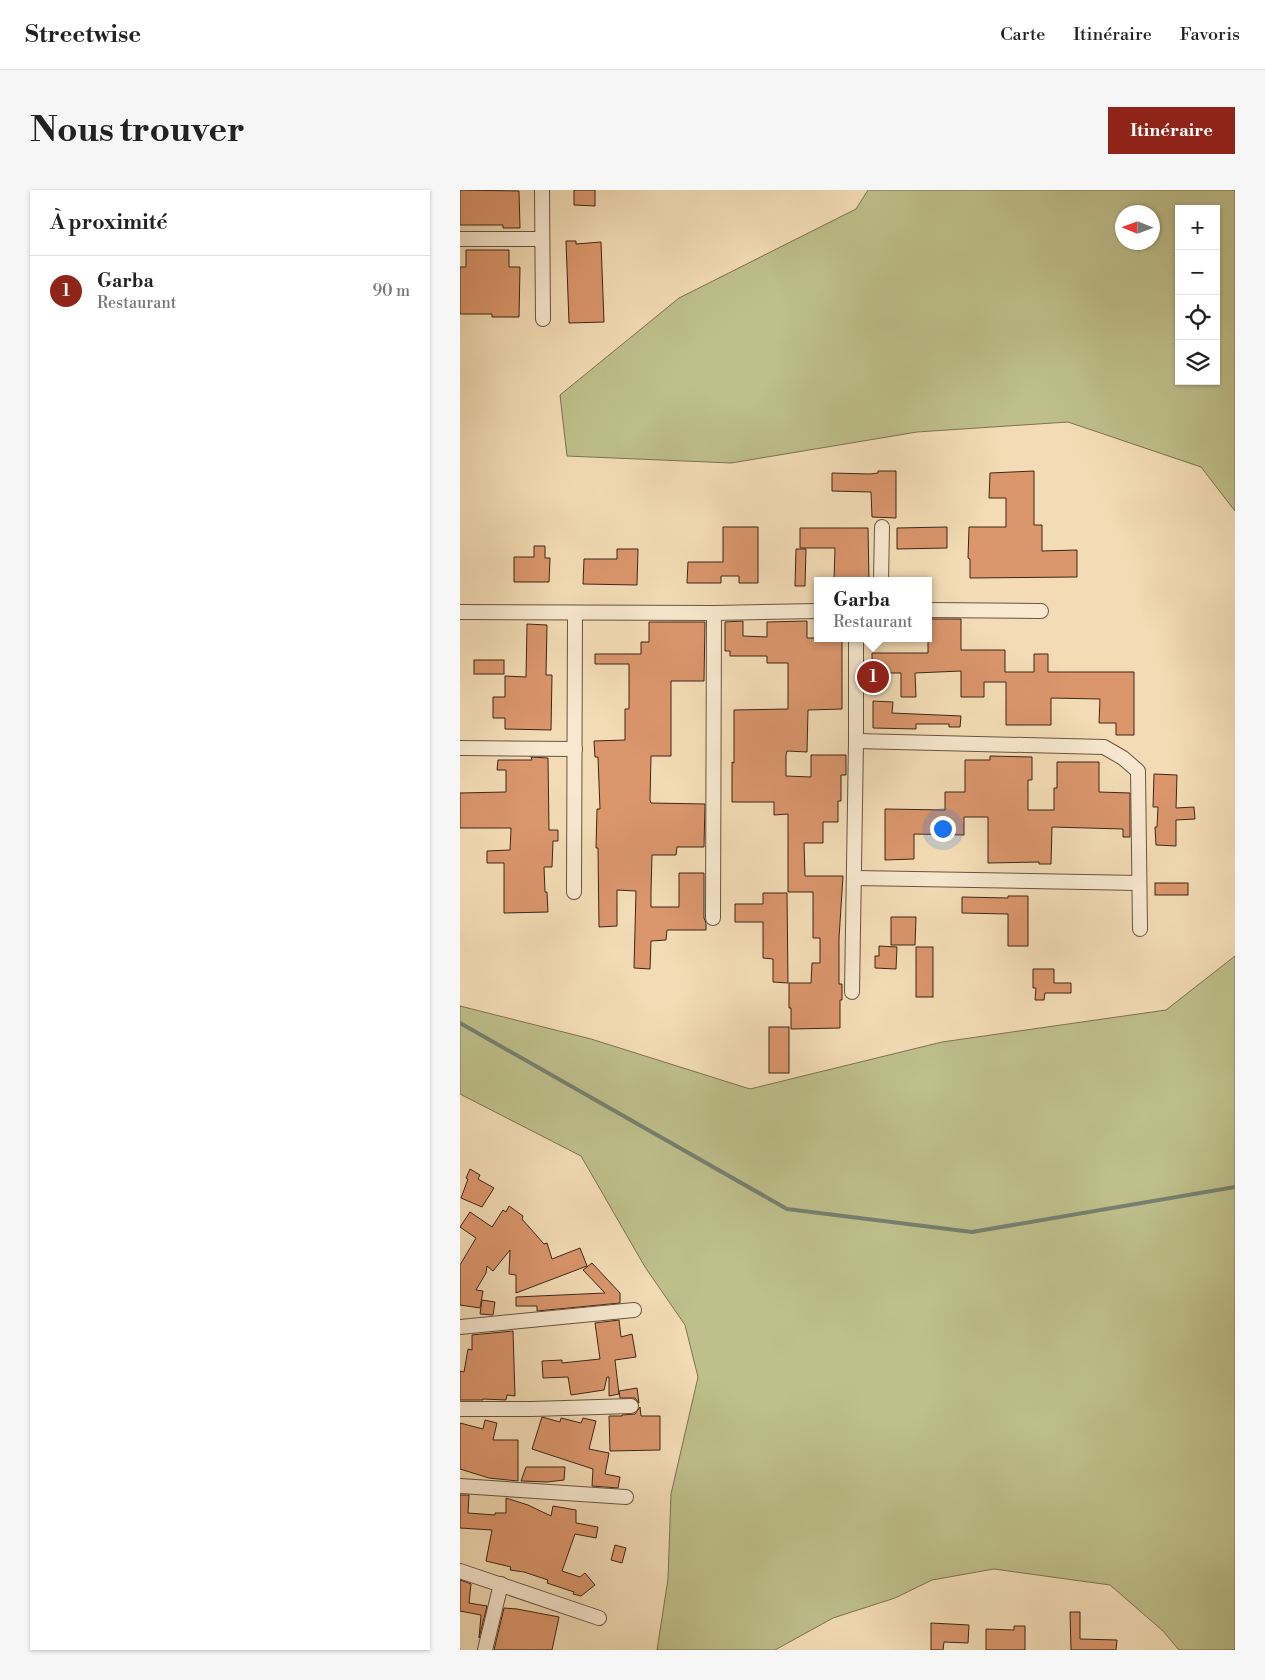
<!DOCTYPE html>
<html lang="fr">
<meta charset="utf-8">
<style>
body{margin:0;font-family:"Libre Bodoni",serif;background:#f6f6f6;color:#222}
.controls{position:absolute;right:15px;top:15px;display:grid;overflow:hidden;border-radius:0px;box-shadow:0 1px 4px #0004}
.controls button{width:45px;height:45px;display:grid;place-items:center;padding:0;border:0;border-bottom:1px solid #e0e0e0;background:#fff;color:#222;font:25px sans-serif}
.compass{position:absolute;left:655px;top:15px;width:45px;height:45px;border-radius:50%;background:#fff;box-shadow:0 1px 4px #0004;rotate:271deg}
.you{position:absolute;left:482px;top:638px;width:18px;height:18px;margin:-12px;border:4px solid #fff;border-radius:50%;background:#1a73e8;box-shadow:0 0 0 8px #1a73e833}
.badge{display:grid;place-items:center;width:32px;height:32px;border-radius:50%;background:#8f2418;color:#fff;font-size:16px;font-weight:700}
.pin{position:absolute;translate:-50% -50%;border:2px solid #fff;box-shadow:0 1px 5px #0006}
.popup{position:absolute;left:354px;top:387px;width:118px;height:65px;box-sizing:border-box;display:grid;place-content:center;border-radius:0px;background:#fff;filter:drop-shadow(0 1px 4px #0005);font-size:16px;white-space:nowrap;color:#767676}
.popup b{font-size:19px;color:#222}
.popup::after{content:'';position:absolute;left:50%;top:100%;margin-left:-10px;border:10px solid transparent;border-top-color:#fff}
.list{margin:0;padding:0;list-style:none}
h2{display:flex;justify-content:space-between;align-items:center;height:65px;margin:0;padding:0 20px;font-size:21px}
h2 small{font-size:16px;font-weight:400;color:#767676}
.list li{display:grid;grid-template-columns:32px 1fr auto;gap:15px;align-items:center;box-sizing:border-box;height:70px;padding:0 20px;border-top:1px solid #e0e0e0}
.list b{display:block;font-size:19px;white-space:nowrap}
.list p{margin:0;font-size:16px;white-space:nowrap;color:#767676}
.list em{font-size:16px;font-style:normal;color:#767676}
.icon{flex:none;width:28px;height:28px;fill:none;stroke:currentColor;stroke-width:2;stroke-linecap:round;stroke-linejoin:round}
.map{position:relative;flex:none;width:775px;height:1460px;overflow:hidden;border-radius:0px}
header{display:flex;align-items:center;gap:30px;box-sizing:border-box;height:70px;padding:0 25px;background:#fff;border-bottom:1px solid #e0e0e0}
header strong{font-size:24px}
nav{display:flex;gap:28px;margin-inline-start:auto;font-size:18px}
.intro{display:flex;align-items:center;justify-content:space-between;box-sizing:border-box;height:120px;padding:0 30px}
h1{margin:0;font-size:35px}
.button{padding:12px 22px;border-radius:0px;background:#8f2418;color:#fff;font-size:18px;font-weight:700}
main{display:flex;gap:30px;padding:0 30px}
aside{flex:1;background:#fff;border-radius:0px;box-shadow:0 1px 4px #0004}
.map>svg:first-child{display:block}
.green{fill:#bebf8b;stroke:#7e7252;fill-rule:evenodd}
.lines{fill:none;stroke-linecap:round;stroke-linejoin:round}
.stream{stroke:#77806f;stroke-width:4}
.building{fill:#db966c;stroke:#3d2619}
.street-casing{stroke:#6a5440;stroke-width:16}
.street{stroke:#f7e8cf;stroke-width:14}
</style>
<header>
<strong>Streetwise</strong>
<nav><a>Carte</a><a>Itinéraire</a><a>Favoris</a></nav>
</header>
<div class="intro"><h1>Nous trouver</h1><a class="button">Itinéraire</a></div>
<main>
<aside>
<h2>À proximité<small></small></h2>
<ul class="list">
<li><span class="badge">1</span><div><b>Garba</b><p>Restaurant</p></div><em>90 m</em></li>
</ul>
</aside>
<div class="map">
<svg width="775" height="1460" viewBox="0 0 775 1460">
<rect width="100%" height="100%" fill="#f3dcb5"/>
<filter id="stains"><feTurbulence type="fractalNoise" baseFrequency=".004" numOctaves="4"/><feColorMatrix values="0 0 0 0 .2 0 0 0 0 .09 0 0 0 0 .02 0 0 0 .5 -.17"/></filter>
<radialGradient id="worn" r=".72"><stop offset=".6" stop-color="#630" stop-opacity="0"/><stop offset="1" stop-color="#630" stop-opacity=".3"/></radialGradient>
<g class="green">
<path d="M 408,0 L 775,0 L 775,321 L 741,277 L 608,232 L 457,242 L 271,273 L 107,266 L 100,205 L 219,108 L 396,19 ZM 719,19 L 756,19 L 756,191 L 719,191 ZM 662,22 L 692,22 L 692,52 L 662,52 Z"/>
<path d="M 775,766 L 775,1460 L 719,1460 L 703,1441 L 650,1395 L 534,1379 L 472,1390 L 435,1408 L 373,1428 L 315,1460 L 197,1460 L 208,1389 L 211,1304 L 238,1187 L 225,1135 L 185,1077 L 121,966 L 0,904 L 0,816 L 131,849 L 290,899 L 482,852 L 706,820 Z"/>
</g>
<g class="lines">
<path class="stream" d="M 0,833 L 327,1019 L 512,1042 L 775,997"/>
</g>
<g class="building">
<path d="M 0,0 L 59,1 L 60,38 L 43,38 L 43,35 L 0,35 Z"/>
<path d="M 114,0 L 135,0 L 135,16 L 114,15 Z"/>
<path d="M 106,51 L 116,51 L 116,54 L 141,52 L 144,132 L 109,133 Z"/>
<path d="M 6,60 L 49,60 L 49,77 L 60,77 L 59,127 L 32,127 L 32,124 L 0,124 L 0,77 L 6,77 Z"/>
<path d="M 418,281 L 436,281 L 436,328 L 412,327 L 411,302 L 372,301 L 372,283 L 410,284 L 418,283 Z"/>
<path d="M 574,281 L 574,335 L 582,335 L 582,361 L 617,360 L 617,387 L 510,388 L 510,369 L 508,368 L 509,337 L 546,337 L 546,308 L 529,308 L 530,283 Z"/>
<path d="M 263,337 L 298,337 L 298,393 L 279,393 L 279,386 L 261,386 L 261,393 L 227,393 L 228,372 L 263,372 Z"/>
<path d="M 487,337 L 487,358 L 437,359 L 437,338 Z"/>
<path d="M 340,338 L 408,338 L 409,391 L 374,391 L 375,358 L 340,358 Z"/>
<path d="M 74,356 L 85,356 L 85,368 L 90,368 L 89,392 L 54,392 L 54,367 L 74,367 Z"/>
<path d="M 157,359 L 178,359 L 177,395 L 123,394 L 124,369 L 157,369 Z"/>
<path d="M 336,359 L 346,359 L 345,396 L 335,396 Z"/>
<path d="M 468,429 L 501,429 L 501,460 L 545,460 L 545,482 L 574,482 L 574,464 L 588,464 L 588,482 L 674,482 L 674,545 L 656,545 L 656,533 L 639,533 L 640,509 L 591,508 L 591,535 L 546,535 L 546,492 L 524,492 L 524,507 L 501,507 L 501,481 L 455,483 L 456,507 L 441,507 L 441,483 L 412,483 L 412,463 L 468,463 Z"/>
<path d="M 283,431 L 283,446 L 307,447 L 307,432 L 347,431 L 347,448 L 382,448 L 382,519 L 348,520 L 347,562 L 327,561 L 326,565 L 326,586 L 351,587 L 351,565 L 386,565 L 386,585 L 381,585 L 381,611 L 378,611 L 378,632 L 363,632 L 363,653 L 344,653 L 345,686 L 383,686 L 379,748 L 379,794 L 382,794 L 382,810 L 380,810 L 380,838 L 331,839 L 331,818 L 329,818 L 329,793 L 351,793 L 352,773 L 360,773 L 360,748 L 353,748 L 353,702 L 328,702 L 328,624 L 314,625 L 314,612 L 272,612 L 272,572 L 274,573 L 274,520 L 328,519 L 328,473 L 307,473 L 307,466 L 270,466 L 270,461 L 265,461 L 265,432 Z"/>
<path d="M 189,432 L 245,432 L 244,491 L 211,491 L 211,566 L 191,566 L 190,610 L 191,613 L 245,614 L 244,657 L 217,657 L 216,665 L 192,665 L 191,701 L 191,717 L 219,717 L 219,683 L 244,683 L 244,728 L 246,733 L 246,740 L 207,740 L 206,750 L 191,751 L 190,779 L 174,778 L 176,701 L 157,700 L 157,736 L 139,737 L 138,658 L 136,658 L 137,619 L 140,619 L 138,567 L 135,567 L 134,551 L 165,550 L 165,519 L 169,519 L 169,474 L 135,474 L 135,464 L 181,464 L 181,452 L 189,452 Z"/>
<path d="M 67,434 L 87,435 L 86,485 L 92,485 L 91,540 L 45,539 L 45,528 L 33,528 L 33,507 L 45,507 L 45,486 L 66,487 Z"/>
<rect x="14" y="470" width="30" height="14"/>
<path d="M 413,511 L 433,512 L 432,523 L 501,526 L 500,537 L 489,537 L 489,534 L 456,534 L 456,539 L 413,538 Z"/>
<path d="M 530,566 L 572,567 L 572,590 L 568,590 L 568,620 L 594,620 L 594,598 L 597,598 L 597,572 L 639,572 L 639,602 L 670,603 L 670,647 L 663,647 L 663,639 L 592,637 L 591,674 L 579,674 L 579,672 L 528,673 L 528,627 L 504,627 L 504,645 L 454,644 L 454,669 L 425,670 L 425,619 L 485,620 L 485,602 L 505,602 L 505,570 L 530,570 Z"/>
<path d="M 71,567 L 88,568 L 89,640 L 98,640 L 98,651 L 93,651 L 92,677 L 84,677 L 85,702 L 87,702 L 88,722 L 44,723 L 44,673 L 27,673 L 27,661 L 50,660 L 51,638 L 0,638 L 0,603 L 46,602 L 46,580 L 37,580 L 38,570 L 72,570 Z"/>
<path d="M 694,584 L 717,585 L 716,618 L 734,617 L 735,629 L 716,630 L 716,656 L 696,655 L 695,637 L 697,637 L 698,617 L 693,617 Z"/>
<rect x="695" y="693" width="33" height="12"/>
<path d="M 303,703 L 327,703 L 328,793 L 313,792 L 313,769 L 303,768 L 303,732 L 275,732 L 275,714 L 303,714 Z"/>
<path d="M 548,706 L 568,706 L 568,756 L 548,756 L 548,724 L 502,723 L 502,707 L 548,708 Z"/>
<path d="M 431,727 L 456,727 L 455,755 L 431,755 Z"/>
<path d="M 419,756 L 437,757 L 436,779 L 415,778 L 415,766 L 419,766 Z"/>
<rect x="456" y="757" width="17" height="50"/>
<path d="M 573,779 L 594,779 L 594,793 L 611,793 L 611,803 L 585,803 L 584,810 L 575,810 L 576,798 L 573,798 Z"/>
<rect x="309" y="837" width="20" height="46"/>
<path d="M 10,979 L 20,985 L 18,989 L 34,998 L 22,1017 L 1,1008 L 8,989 L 6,988 Z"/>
<path d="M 49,1016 L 63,1026 L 62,1029 L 84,1054 L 87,1053 L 92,1069 L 120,1058 L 127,1076 L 56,1103 L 56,1085 L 49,1084 L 50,1060 L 33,1081 L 27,1076 L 26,1083 L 16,1100 L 23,1101 L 20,1118 L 0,1115 L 0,1075 L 16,1048 L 0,1037 L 10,1022 L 32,1037 L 43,1020 L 46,1022 Z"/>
<path d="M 132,1073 L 160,1103 L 160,1113 L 77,1121 L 77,1116 L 56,1116 L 56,1107 L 145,1103 L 123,1080 Z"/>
<path d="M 22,1110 L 35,1112 L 33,1125 L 20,1124 Z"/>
<path d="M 159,1130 L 161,1147 L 172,1144 L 176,1167 L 155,1170 L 159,1204 L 149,1206 L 149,1187 L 147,1187 L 144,1200 L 111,1205 L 108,1187 L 83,1188 L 82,1171 L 102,1170 L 102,1173 L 140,1169 L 135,1133 Z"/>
<path d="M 53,1141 L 55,1206 L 47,1205 L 46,1210 L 23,1209 L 23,1210 L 0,1210 L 0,1181 L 4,1182 L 8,1159 L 12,1160 L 12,1145 Z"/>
<path d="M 177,1198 L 179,1213 L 175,1208 L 160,1208 L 159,1201 Z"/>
<path d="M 180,1217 L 181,1226 L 200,1226 L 200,1260 L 150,1261 L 149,1226 L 162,1226 L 162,1225 L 175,1224 Z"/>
<path d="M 82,1227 L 100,1232 L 101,1228 L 121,1233 L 123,1228 L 136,1231 L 129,1259 L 149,1263 L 145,1284 L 160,1287 L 158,1298 L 132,1296 L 133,1279 L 72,1259 Z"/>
<path d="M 25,1230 L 37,1233 L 33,1250 L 58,1250 L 58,1291 L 29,1288 L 0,1279 L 0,1233 L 23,1239 Z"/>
<path d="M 66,1277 L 105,1277 L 104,1290 L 87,1292 L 61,1291 Z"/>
<path d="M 0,1305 L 9,1305 L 8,1323 L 35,1325 L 35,1323 L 46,1323 L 46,1308 L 68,1315 L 91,1326 L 93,1316 L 116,1320 L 116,1333 L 138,1337 L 136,1348 L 115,1344 L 102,1381 L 120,1387 L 125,1383 L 135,1395 L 121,1406 L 113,1404 L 114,1402 L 87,1393 L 88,1390 L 64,1382 L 50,1380 L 51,1377 L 26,1371 L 32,1340 L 0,1338 Z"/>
<path d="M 155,1355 L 166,1358 L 162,1373 L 151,1370 Z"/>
<path d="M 0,1390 L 11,1394 L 9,1413 L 27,1416 L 19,1448 L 21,1425 L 0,1421 Z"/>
<path d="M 44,1418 L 57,1419 L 99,1427 L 92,1460 L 34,1460 Z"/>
<path d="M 610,1422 L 620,1422 L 620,1449 L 657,1450 L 656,1460 L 611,1460 Z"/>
<path d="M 471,1433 L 509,1435 L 508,1453 L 484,1452 L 483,1460 L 471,1460 Z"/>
<path d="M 554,1436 L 565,1436 L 565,1460 L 526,1460 L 526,1439 L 554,1440 Z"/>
</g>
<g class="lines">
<defs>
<g id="street">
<path d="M 82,0 L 83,129"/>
<path d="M 0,49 L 82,49"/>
<path d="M 421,391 L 422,337"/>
<path d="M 468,420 L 581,421"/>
<path d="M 0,422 L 254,423 L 358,421"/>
<path d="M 396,551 L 644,557 L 663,568 L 678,581 L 680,739"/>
<path d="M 0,558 L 115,559"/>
<path d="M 395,688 L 679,693"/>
<path d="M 114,702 L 115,423"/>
<path d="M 253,728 L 254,423"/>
<path d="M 392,802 L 396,551 L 396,448"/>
<path d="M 0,1137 L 174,1120"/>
<path d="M 0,1219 L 72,1219 L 171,1216"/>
<path d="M 0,1296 L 166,1307"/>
<path d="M 0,1381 L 139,1428"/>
<path d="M 25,1460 L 41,1394"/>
</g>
</defs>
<use href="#street" class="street-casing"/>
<use href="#street" class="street"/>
</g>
<rect width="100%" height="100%" filter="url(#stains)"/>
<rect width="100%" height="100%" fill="url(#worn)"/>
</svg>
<div class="controls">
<button>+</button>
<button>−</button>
<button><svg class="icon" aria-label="locate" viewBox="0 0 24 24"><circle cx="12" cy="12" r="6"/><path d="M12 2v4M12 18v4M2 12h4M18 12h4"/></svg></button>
<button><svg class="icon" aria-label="layers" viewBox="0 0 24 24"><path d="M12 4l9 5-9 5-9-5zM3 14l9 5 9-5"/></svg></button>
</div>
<svg class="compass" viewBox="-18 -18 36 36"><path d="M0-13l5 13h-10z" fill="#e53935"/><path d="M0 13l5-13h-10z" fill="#767676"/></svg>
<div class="you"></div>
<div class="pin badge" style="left:413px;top:487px">1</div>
<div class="popup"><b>Garba</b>Restaurant</div>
</div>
</main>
